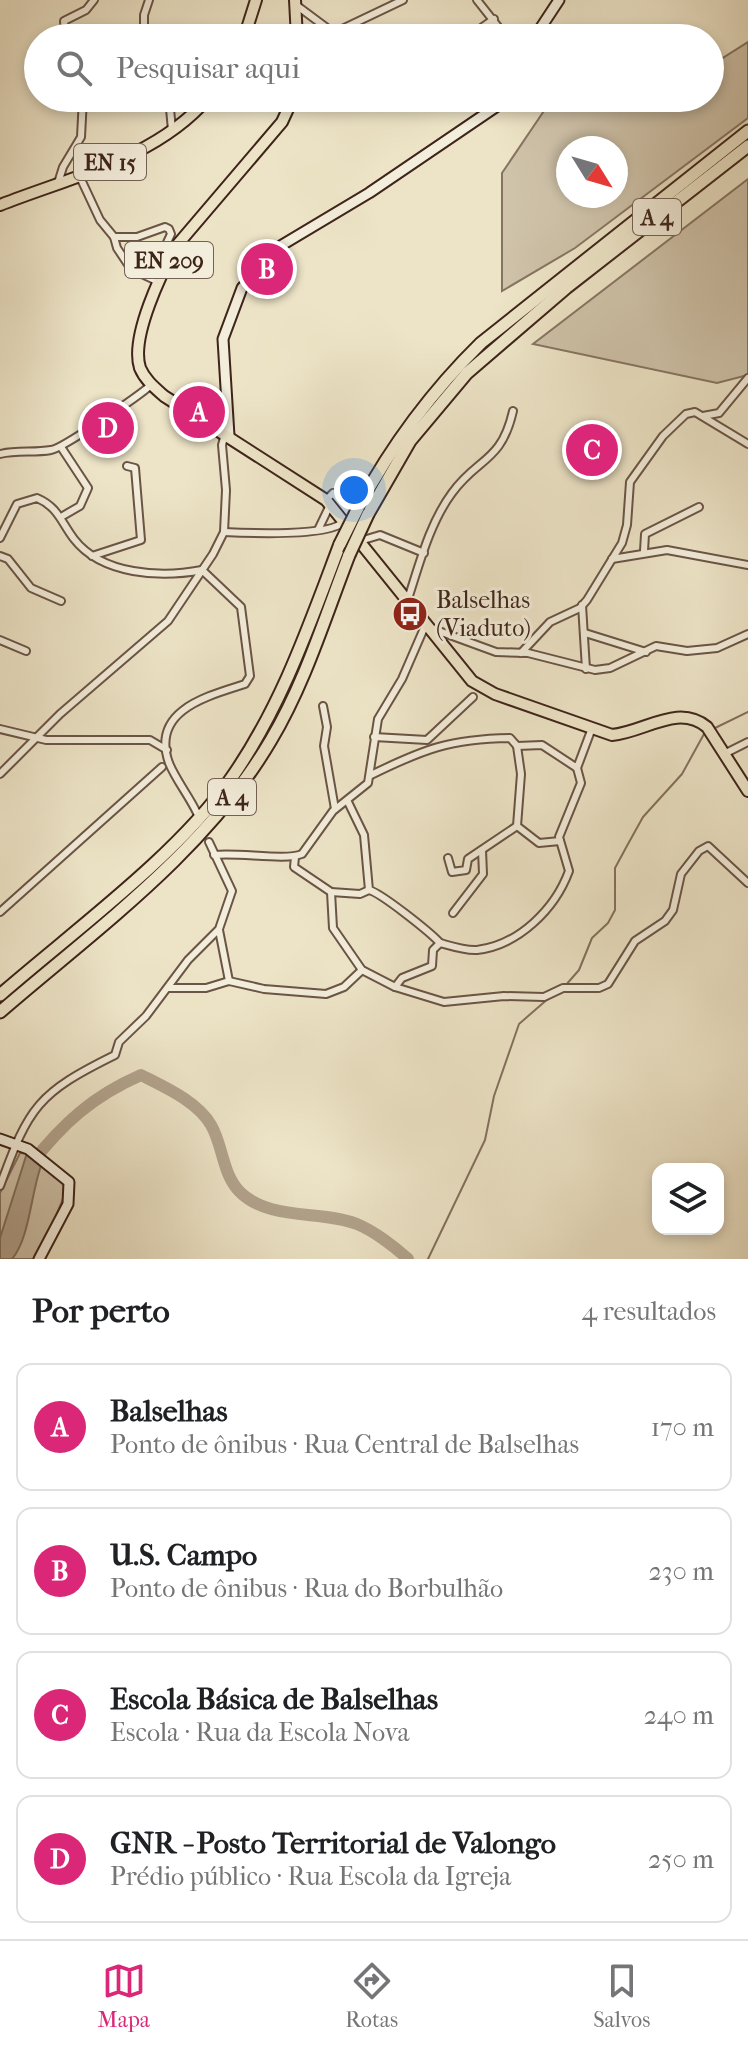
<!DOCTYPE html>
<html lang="pt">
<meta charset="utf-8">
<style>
body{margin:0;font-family:"IM FELL French Canon",serif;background:#f6f6f6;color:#202124}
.controls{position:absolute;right:24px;bottom:24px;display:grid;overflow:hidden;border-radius:16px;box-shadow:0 4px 12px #0003}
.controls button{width:72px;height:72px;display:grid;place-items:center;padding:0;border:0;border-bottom:2px solid #e0e0e0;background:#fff;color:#202124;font:40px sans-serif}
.compass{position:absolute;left:556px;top:136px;width:72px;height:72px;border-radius:50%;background:#fff;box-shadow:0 4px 12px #0003;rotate:127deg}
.you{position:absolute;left:354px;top:490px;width:28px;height:28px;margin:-20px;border:6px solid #fff;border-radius:50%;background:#1a73e8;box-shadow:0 0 0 12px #1a73e833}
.badge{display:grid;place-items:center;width:52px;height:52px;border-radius:50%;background:#db2777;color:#fff;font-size:26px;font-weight:700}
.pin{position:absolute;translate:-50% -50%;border:4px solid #fff;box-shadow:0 2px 8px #0006}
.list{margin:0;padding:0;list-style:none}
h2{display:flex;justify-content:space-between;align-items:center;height:104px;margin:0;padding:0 32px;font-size:34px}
h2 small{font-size:26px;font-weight:400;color:#757577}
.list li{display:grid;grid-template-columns:52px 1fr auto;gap:24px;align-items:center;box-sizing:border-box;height:128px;margin:0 16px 16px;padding:0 16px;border:2px solid #e0e0e0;border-radius:16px}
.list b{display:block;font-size:30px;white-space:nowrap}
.list p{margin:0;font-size:26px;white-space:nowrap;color:#757577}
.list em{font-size:26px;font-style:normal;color:#757577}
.icon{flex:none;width:44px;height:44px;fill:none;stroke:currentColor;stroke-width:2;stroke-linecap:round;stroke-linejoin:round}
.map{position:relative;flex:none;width:748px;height:1259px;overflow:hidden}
.search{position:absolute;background:#fff;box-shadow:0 4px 12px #0003;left:24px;right:24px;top:24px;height:88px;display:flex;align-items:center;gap:20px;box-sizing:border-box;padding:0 28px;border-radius:44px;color:#757577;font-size:30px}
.sheet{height:680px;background:#fff}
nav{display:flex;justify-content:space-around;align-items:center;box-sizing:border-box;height:112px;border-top:2px solid #e0e0e0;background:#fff;font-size:22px;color:#757577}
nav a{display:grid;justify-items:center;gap:4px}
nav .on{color:#db2777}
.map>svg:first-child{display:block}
.green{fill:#cfc3aa;stroke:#867462;stroke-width:2;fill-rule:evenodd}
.water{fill:#b2a38c;stroke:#84705e;stroke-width:2}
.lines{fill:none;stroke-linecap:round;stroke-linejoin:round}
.stream{stroke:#84705e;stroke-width:2}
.river{stroke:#b2a38c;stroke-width:12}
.street-casing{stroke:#6a5445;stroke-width:10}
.secondary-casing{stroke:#3e241a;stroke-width:13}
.primary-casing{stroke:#3e241a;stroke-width:14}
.highway-casing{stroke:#3e241a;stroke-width:15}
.street{stroke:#f3eddb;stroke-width:6}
.secondary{stroke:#f3eddb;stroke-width:9}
.primary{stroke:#ede4c7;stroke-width:10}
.highway{stroke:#ede4c7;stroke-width:11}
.highway-bridge-casing{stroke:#3e241a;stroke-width:15;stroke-linecap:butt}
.highway-bridge{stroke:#ede4c7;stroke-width:11}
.labels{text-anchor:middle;stroke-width:6;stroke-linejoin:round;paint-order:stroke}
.shield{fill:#f3eddb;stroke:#746054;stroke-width:2}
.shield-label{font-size:22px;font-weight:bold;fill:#3e241a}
.poi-label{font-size:24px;fill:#3e241a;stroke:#f3eddb;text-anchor:start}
</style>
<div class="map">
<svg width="748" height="1259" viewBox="0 0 748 1259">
<rect width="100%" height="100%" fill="#ede4c7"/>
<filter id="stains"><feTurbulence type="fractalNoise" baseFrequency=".0025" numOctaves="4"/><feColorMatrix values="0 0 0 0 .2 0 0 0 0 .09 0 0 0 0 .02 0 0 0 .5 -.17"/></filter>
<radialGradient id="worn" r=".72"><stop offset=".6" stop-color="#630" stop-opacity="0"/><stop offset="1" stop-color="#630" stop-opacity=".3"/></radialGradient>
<g class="green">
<path d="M 748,42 L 748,118 L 575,248 L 502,291 L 502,173 L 550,102 L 647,105 L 658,98 L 710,98 L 710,66 ZM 568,148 L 616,148 L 616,196 L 568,196 Z"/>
<path d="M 748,179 L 748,375 L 717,383 L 533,344 Z"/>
<path d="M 20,1153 C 39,1152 60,1175 66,1191 L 44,1246 L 34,1259 L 0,1259 L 0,1193 Z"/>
</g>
<path class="water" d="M 27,1153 L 42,1163 C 31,1191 30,1238 12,1259 L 0,1259 L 0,1238 Z"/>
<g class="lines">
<g class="stream">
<path d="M 713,729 L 748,712"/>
<path d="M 565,986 L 579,970 L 592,938 L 608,923 L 615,910 L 615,868 L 628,844 L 643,817 L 682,774 L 704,734"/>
<path d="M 428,1259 L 485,1140 L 494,1096 L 519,1024 L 550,997"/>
</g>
<path class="river" d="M 31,1164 C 63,1123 93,1096 141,1075 C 164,1087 197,1101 211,1125 C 223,1145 222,1174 240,1192 C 269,1221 321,1210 357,1224 C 374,1231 395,1247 408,1259"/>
<defs>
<g id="street">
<path d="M 477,0 L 507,38"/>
<path d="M 296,5 L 335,34"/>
<path d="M 65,38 L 64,21 L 86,10 L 94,0"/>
<path d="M 144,38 L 144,15 L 149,0"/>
<path d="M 333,38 L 340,30 L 403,0"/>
<path d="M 467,38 L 494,19"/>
<path d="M 169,98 L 172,130"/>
<path d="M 79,175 L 100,220 L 114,237 L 117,248 L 131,269 L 159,282"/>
<path d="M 58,183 L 63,167 L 81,137 L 83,98"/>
<path d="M 114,237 L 137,237 L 165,227 L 169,229 L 171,234 L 163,251 L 165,265"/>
<path d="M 703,416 L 719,413 L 748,378"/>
<path d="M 0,454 C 17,450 34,453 51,450 C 62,449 140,395 151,385"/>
<path d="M 326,500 L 333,493 L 354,519"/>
<path d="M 61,517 L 80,506 L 88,488 L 61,447"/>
<path d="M 318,530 L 330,505"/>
<path d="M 224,532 C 245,533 333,537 344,521"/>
<path d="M 0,538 L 17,504 L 37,498 C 58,507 61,522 74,539 C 102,575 161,578 202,570"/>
<path d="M 360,541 L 380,535 L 424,553"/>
<path d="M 644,551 L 645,534 L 699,507"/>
<path d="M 0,556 L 8,559 L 31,588 L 61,601"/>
<path d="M 92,556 L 141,540 L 135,468 L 127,466"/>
<path d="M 612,559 L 667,550 L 748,565"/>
<path d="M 407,602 C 419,566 429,524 452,493 C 478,457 501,463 513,411"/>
<path d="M 582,605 L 586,669"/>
<path d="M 585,633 L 646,652"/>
<path d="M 0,640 L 26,651"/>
<path d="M 521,653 L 550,622 L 580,608 L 587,600 L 622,543 L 627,525 L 630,482 L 663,436 L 686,414 L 695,412 L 748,444"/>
<path d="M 323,706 L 327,727 L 324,746 L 335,809"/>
<path d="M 0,729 L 46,740 L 150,740 L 167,750"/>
<path d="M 374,737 L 427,740 L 473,697"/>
<path d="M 724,754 L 748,742"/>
<path d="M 0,774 L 60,714 L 168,621 L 213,554 L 224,532 L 226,490 L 222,445 L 225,434"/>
<path d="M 371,775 C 424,749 450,739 510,738 L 517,746 L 542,745 L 577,768 L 592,728"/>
<path d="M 348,802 L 364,835 L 369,890 C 381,893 430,932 440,943"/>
<path d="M 197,813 C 189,796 176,780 169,763 C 150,710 208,696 245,684 L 250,676 L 241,607 L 202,570"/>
<path d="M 517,826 L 539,843 L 560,841"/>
<path d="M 214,855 C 239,852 285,861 302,854 L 333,811 L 368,783 L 378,719 L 402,679 L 425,626 L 496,652 L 528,653 L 595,670 L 610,668 L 656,646 L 687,651 L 717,648 L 748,634"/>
<path d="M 295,857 L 294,867 L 331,892 L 333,928 L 362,970 L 395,987 L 444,1002 L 504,996 L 544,997 L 563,988 L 599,988 L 608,984 L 635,941 L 665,921 L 673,910 L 681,874 L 699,851 L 708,846 L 748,883"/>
<path d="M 448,858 L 452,872 L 466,870 L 468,859 L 517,826 L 521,774 L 517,746"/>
<path d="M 331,892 L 360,894 L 369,890"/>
<path d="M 0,912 L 162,767"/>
<path d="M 453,913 L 483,874 L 482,850"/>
<path d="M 219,930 L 229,981"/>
<path d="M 440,943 C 451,946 466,951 477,950 C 519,945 555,909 569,871 L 559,837 L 581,783 L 577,768"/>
<path d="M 395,987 L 402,978 L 432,966 L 433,950 L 440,943"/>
<path d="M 168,988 L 206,988 L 229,981 L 264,989 L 326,994 L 344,987 L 362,970"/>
<path d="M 0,1186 C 29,1106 38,1093 115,1055 L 119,1042 L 146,1016 L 188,960 L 219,929 L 232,891 L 209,842"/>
</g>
<g id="secondary">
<path d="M 534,38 L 559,0"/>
<path d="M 229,436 L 223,339 L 242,288 L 261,265 L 282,245 L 369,193 L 509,98"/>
<path d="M 0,1139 L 28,1149 L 69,1182 L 68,1204 L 39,1259"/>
</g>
<g id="primary">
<path d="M 295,0 L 297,38"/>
<path d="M 244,38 L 256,0"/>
<path d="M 293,98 L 282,122 L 178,244 C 162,271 130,337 140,368 C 145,380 155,388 164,396 L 326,500 L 472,681 L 495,694 L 612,735 C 645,732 678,703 707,727 L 748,791"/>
<path d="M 0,205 C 71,177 157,158 208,98"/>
</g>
<g id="highway">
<path d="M 359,506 C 392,445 431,392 481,343 L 748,131"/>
<path d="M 368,514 L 410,441 L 467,373 L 566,288 L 748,146"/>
<path d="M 0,995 C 71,933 177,856 230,780 C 281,708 309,626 340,544"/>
<path d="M 0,1012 C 96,929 206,851 271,740 C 305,683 325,617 349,555"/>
</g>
</defs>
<use href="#street" class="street-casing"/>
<use href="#secondary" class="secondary-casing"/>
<use href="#primary" class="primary-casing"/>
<use href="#highway" class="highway-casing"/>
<use href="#street" class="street"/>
<use href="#secondary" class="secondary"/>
<use href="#primary" class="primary"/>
<use href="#highway" class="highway"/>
<defs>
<g id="highway-bridge">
<path d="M 340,544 L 359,506"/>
<path d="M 349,555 L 368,514"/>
</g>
</defs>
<use href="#highway-bridge" class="highway-bridge-casing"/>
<use href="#highway-bridge" class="highway-bridge"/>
</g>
<defs>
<symbol id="bus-disc" viewBox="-11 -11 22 22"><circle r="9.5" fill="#8f2418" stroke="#f3eddb"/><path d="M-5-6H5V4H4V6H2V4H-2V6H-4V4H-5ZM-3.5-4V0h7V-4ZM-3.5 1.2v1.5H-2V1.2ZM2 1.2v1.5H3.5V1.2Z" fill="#fff"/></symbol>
</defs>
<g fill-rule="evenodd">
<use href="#bus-disc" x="390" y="594" width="40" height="40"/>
</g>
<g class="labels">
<g class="shield">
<rect x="74" y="144" width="72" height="36" rx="6"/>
<rect x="633" y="199" width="48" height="36" rx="6"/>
<rect x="125" y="242" width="88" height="36" rx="6"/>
<rect x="208" y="779" width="48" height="36" rx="6"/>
</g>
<g class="shield-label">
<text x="110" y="170">EN 15</text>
<text x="657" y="225">A 4</text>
<text x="169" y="268">EN 209</text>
<text x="232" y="805">A 4</text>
</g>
<g class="poi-label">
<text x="436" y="608">Balselhas<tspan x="436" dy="28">(Viaduto)</tspan></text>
</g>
</g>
<rect width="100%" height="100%" filter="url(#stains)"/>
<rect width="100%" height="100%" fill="url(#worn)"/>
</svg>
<div class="controls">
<button><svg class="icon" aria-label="layers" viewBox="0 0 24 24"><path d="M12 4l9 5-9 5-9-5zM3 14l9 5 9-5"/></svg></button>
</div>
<svg class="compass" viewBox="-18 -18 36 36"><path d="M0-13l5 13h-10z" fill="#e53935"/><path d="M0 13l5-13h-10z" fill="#757577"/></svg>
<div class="you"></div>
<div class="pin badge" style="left:199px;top:412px">A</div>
<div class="pin badge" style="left:267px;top:269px">B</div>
<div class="pin badge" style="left:592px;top:450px">C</div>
<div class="pin badge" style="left:108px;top:428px">D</div>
<div class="search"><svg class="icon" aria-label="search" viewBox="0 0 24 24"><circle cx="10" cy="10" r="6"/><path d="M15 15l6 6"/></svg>Pesquisar aqui</div>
</div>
<section class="sheet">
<h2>Por perto<small>4 resultados</small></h2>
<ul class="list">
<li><span class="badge">A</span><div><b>Balselhas</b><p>Ponto de ônibus · Rua Central de Balselhas</p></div><em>170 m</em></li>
<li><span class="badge">B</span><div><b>U.S. Campo</b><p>Ponto de ônibus · Rua do Borbulhão</p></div><em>230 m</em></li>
<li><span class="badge">C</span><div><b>Escola Básica de Balselhas</b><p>Escola · Rua da Escola Nova</p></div><em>240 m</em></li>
<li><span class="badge">D</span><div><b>GNR - Posto Territorial de Valongo</b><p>Prédio público · Rua Escola da Igreja</p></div><em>250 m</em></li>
</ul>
</section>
<nav>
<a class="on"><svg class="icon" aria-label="map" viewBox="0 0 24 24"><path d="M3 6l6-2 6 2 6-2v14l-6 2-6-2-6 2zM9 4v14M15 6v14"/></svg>Mapa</a>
<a><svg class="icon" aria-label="directions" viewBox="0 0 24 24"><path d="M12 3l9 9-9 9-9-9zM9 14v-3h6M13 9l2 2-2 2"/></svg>Rotas</a>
<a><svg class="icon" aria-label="saved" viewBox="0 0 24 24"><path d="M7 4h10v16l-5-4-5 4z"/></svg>Salvos</a>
</nav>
